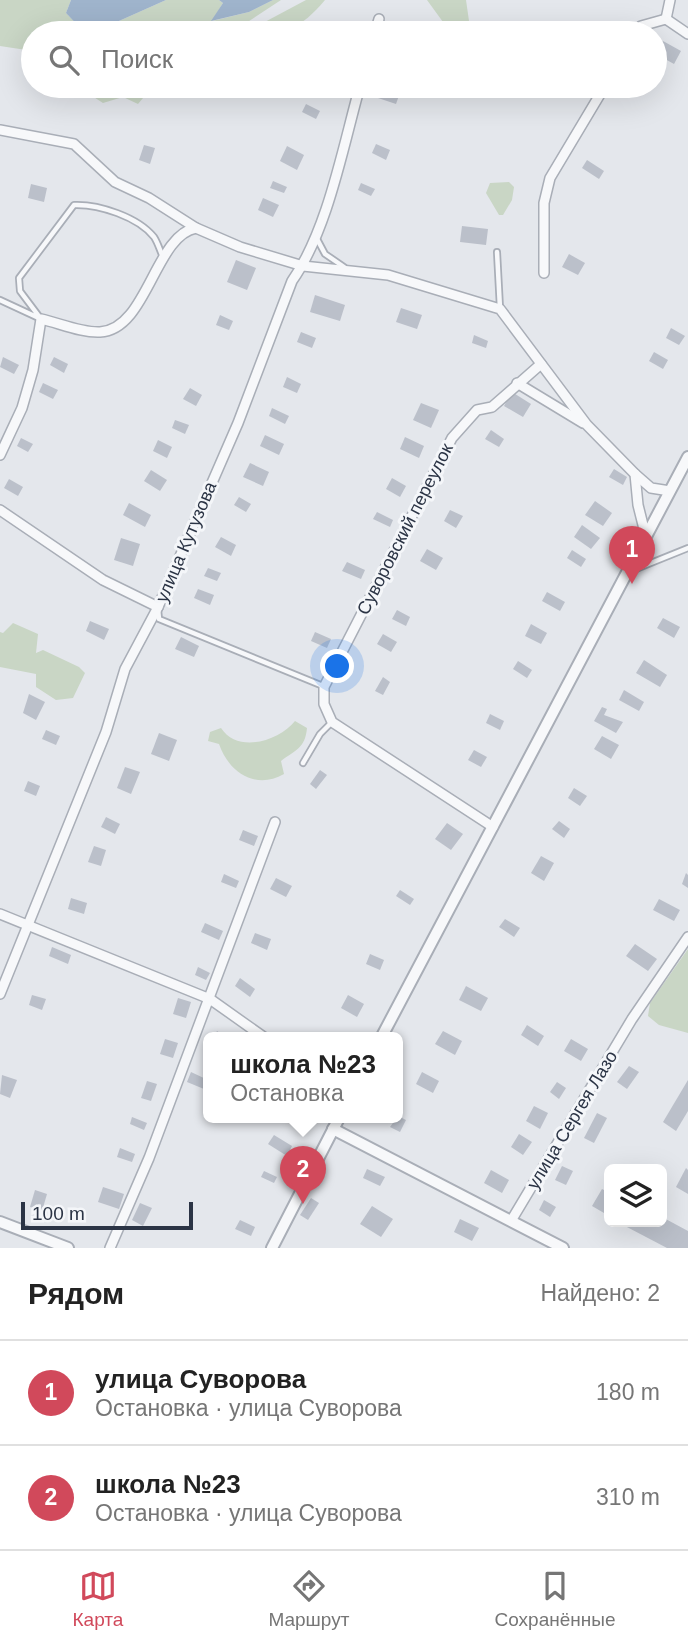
<!DOCTYPE html>
<html lang="ru">
<meta charset="utf-8">
<style>
body{margin:0;font-family:Helvetica,sans-serif;background:#f6f6f6;color:#222}
.controls{position:absolute;right:21px;bottom:21px;display:grid;overflow:hidden;border-radius:10px;box-shadow:0 7px 28px #0002}
.controls button{width:63px;height:63px;display:grid;place-items:center;padding:0;border:0;border-bottom:2px solid #e0e0e0;background:#fff;color:#222;font:35px sans-serif}
.scale{position:absolute;left:21px;bottom:18px;width:172px;box-sizing:border-box;padding-left:7px;border:4px solid #2b3445;border-top:0;font-size:19px;line-height:24px;white-space:nowrap;color:#2b3445;-webkit-text-stroke:5px #f4f6f9;paint-order:stroke}
.you{position:absolute;left:338px;top:667px;width:24px;height:24px;margin:-18px;border:5px solid #fff;border-radius:50%;background:#1a73e8;box-shadow:0 0 0 10px #1a73e833}
.badge{display:grid;place-items:center;width:46px;height:46px;border-radius:50%;background:#d1495b;color:#fff;font-size:23px;font-weight:700}
.pin{position:absolute;translate:-50% -58px;filter:drop-shadow(0 2px 4px #0008)}
.pin::after{content:'';position:absolute;top:37px;width:24px;height:21px;background:inherit;clip-path:polygon(0 0,100% 0,50% 100%)}
.popup{position:absolute;left:203px;top:1032px;width:200px;height:91px;box-sizing:border-box;display:grid;place-content:center;border-radius:10px;background:#fff;filter:drop-shadow(0 2px 5px #0005);font-size:23px;white-space:nowrap;color:#767676}
.popup b{font-size:26px;color:#222}
.popup::after{content:'';position:absolute;left:50%;top:100%;margin-left:-14px;border:14px solid transparent;border-top-color:#fff}
.list{margin:0;padding:0;list-style:none}
h2{display:flex;justify-content:space-between;align-items:center;height:91px;margin:0;padding:0 28px;font-size:30px}
h2 small{font-size:23px;font-weight:400;color:#767676}
.list li{display:grid;grid-template-columns:46px 1fr auto;gap:21px;align-items:center;box-sizing:border-box;height:105px;padding:0 28px;border-top:2px solid #e0e0e0}
.list b{display:block;font-size:26px;white-space:nowrap}
.list p{margin:0;font-size:23px;white-space:nowrap;color:#767676}
.list em{font-size:23px;font-style:normal;color:#767676}
.icon{flex:none;width:38px;height:38px;fill:none;stroke:currentColor;stroke-width:2;stroke-linecap:round;stroke-linejoin:round}
.map{position:relative;flex:none;width:688px;height:1248px;overflow:hidden}
.search{position:absolute;background:#fff;box-shadow:0 7px 28px #0002;left:21px;right:21px;top:21px;height:77px;display:flex;align-items:center;gap:18px;box-sizing:border-box;padding:0 24px;border-radius:38px;color:#767676;font-size:26px}
.sheet{height:301px;background:#fff}
nav{display:flex;justify-content:space-around;align-items:center;box-sizing:border-box;height:98px;border-top:2px solid #e0e0e0;background:#fff;font-size:19px;color:#767676}
nav a{display:grid;justify-items:center;gap:4px}
nav .on{color:#d1495b}
.map>svg:first-child{display:block}
.green{fill:#c9d6c5}
.water{fill:#9fb4cc}
.building{fill:#bbc0ca}
.lines{fill:none;stroke-linecap:round;stroke-linejoin:round}
.service-casing{stroke:#a9aeb7;stroke-width:8}
.minor-casing{stroke:#a9aeb7;stroke-width:12}
.tertiary-casing{stroke:#a9aeb7;stroke-width:14}
.service{stroke:#f7f8fa;stroke-width:4.5}
.minor{stroke:#f7f8fa;stroke-width:9}
.tertiary{stroke:#f7f8fa;stroke-width:10}
.labels{text-anchor:middle;stroke-width:6;stroke-linejoin:round;paint-order:stroke}
.street-label{font-size:18px;fill:#2b3445;stroke:#f4f6f9}
</style>
<div class="map">
<svg width="688" height="1248" viewBox="0 0 688 1248">
<rect width="100%" height="100%" fill="#e4e7ec"/>
<g class="green">
<path d="M 0,0 L 71,0 L 66,13 L 85,33 L 33,33 L 33,51 L 0,46 Z"/>
<path d="M 166,0 L 219,0 L 223,3 L 212,21 L 249,12 L 273,0 L 281,0 L 231,33 L 92,33 Z"/>
<path d="M 306,0 L 325,0 C 298,32 284,33 244,33 Z"/>
<path d="M 427,0 L 466,0 L 470,28 L 485,26 L 485,33 L 451,33 Z"/>
<path d="M 88,86 L 153,86 L 138,104 L 123,97 L 103,103 L 89,94 Z"/>
<path d="M 509,182 L 514,187 L 512,200 L 503,215 L 499,215 L 486,193 L 490,183 Z"/>
<path d="M 13,623 L 38,634 L 36,653 L 43,650 L 79,667 L 85,673 L 73,698 L 56,700 L 36,687 L 36,674 L 0,667 L 0,632 L 3,633 Z"/>
<path d="M 295,721 L 307,728 C 305,749 295,750 281,761 L 284,774 C 256,790 229,773 219,744 L 208,741 L 210,732 L 221,728 C 238,754 279,741 295,721 Z"/>
<path d="M 688,949 L 688,1033 L 659,1025 L 648,1016 L 650,1003 Z"/>
</g>
<g class="water">
<path d="M 71,0 L 166,0 L 92,33 L 85,33 L 66,13 Z"/>
<path d="M 219,0 L 273,0 L 249,12 L 211,21 L 223,3 Z"/>
</g>
<g class="building">
<path d="M 409,27 L 427,33 L 407,33 Z"/>
<path d="M 663,41 L 681,51 L 674,64 L 656,54 Z"/>
<path d="M 383,86 L 402,87 L 396,104 L 378,98 Z"/>
<path d="M 632,86 L 649,86 L 644,93 Z"/>
<path d="M 306,104 L 320,111 L 316,119 L 302,112 Z"/>
<path d="M 376,144 L 390,150 L 386,160 L 372,153 Z"/>
<path d="M 144,145 L 155,148 L 150,164 L 139,160 Z"/>
<path d="M 287,146 L 304,155 L 297,170 L 280,161 Z"/>
<path d="M 587,160 L 604,171 L 599,179 L 582,168 Z"/>
<path d="M 273,181 L 287,187 L 284,193 L 270,188 Z"/>
<path d="M 361,183 L 375,189 L 371,196 L 358,190 Z"/>
<path d="M 31,184 L 47,188 L 44,202 L 28,198 Z"/>
<path d="M 263,198 L 279,205 L 273,217 L 258,210 Z"/>
<path d="M 462,226 L 488,229 L 486,245 L 460,242 Z"/>
<path d="M 569,254 L 585,263 L 578,275 L 562,267 Z"/>
<path d="M 236,260 L 256,268 L 247,290 L 227,282 Z"/>
<path d="M 315,295 L 345,305 L 340,321 L 310,312 Z"/>
<path d="M 401,308 L 422,315 L 417,329 L 396,322 Z"/>
<path d="M 220,315 L 233,321 L 229,330 L 216,325 Z"/>
<path d="M 671,328 L 685,336 L 679,345 L 666,338 Z"/>
<path d="M 301,332 L 316,338 L 312,348 L 297,342 Z"/>
<path d="M 474,335 L 488,341 L 486,348 L 472,343 Z"/>
<path d="M 654,352 L 668,360 L 663,369 L 649,361 Z"/>
<path d="M 3,357 L 19,365 L 14,374 L 0,367 Z"/>
<path d="M 54,357 L 68,364 L 64,373 L 50,365 Z"/>
<path d="M 287,377 L 301,384 L 297,393 L 283,387 Z"/>
<path d="M 43,383 L 58,390 L 53,399 L 39,392 Z"/>
<path d="M 190,388 L 202,395 L 196,406 L 183,399 Z"/>
<path d="M 512,392 L 531,404 L 523,417 L 504,406 Z"/>
<path d="M 421,403 L 439,410 L 431,428 L 413,420 Z"/>
<path d="M 272,408 L 289,416 L 285,424 L 269,416 Z"/>
<path d="M 175,420 L 189,425 L 185,434 L 172,428 Z"/>
<path d="M 491,430 L 504,439 L 499,447 L 485,439 Z"/>
<path d="M 265,435 L 284,444 L 279,455 L 260,446 Z"/>
<path d="M 405,437 L 424,446 L 419,458 L 400,449 Z"/>
<path d="M 21,438 L 33,444 L 28,452 L 17,446 Z"/>
<path d="M 158,440 L 172,447 L 167,458 L 153,451 Z"/>
<path d="M 250,463 L 269,472 L 263,486 L 243,477 Z"/>
<path d="M 614,469 L 627,477 L 623,485 L 609,477 Z"/>
<path d="M 151,470 L 167,480 L 160,491 L 144,481 Z"/>
<path d="M 392,478 L 406,486 L 400,497 L 386,489 Z"/>
<path d="M 9,479 L 23,487 L 18,496 L 4,488 Z"/>
<path d="M 239,497 L 251,504 L 246,512 L 234,505 Z"/>
<path d="M 595,501 L 612,513 L 603,526 L 585,515 Z"/>
<path d="M 129,503 L 151,515 L 145,527 L 123,515 Z"/>
<path d="M 450,510 L 463,516 L 456,528 L 444,521 Z"/>
<path d="M 377,512 L 393,520 L 390,527 L 373,519 Z"/>
<path d="M 582,525 L 600,538 L 591,549 L 574,537 Z"/>
<path d="M 221,537 L 236,545 L 231,556 L 215,547 Z"/>
<path d="M 121,538 L 140,544 L 133,566 L 114,560 Z"/>
<path d="M 427,549 L 443,558 L 436,570 L 420,561 Z"/>
<path d="M 572,550 L 586,559 L 581,567 L 567,558 Z"/>
<path d="M 347,562 L 365,570 L 361,579 L 342,571 Z"/>
<path d="M 208,568 L 221,573 L 217,581 L 204,576 Z"/>
<path d="M 198,589 L 214,595 L 210,605 L 194,598 Z"/>
<path d="M 547,592 L 565,602 L 560,611 L 542,601 Z"/>
<path d="M 397,610 L 410,617 L 406,626 L 392,619 Z"/>
<path d="M 663,618 L 680,627 L 674,638 L 657,628 Z"/>
<path d="M 90,621 L 109,629 L 104,640 L 86,631 Z"/>
<path d="M 531,624 L 547,633 L 541,644 L 525,636 Z"/>
<path d="M 315,632 L 331,639 L 327,648 L 311,641 Z"/>
<path d="M 383,634 L 397,642 L 391,652 L 377,644 Z"/>
<path d="M 181,637 L 199,646 L 194,657 L 175,649 Z"/>
<path d="M 644,660 L 667,675 L 660,687 L 636,673 Z"/>
<path d="M 518,661 L 532,670 L 527,678 L 513,669 Z"/>
<path d="M 383,677 L 390,682 L 383,695 L 375,691 Z"/>
<path d="M 624,690 L 644,702 L 639,711 L 619,700 Z"/>
<path d="M 29,694 L 45,702 L 36,720 L 23,713 Z"/>
<path d="M 602,707 L 607,709 L 604,715 L 623,722 L 616,733 L 594,721 Z"/>
<path d="M 490,714 L 504,721 L 500,730 L 486,723 Z"/>
<path d="M 46,730 L 60,736 L 56,745 L 42,739 Z"/>
<path d="M 159,733 L 177,740 L 169,761 L 151,754 Z"/>
<path d="M 602,736 L 619,745 L 611,759 L 594,749 Z"/>
<path d="M 474,750 L 487,757 L 481,767 L 468,760 Z"/>
<path d="M 125,767 L 140,772 L 131,794 L 117,788 Z"/>
<path d="M 320,770 L 327,775 L 316,789 L 310,784 Z"/>
<path d="M 28,781 L 40,786 L 36,796 L 24,791 Z"/>
<path d="M 574,788 L 587,796 L 580,806 L 568,798 Z"/>
<path d="M 106,817 L 120,824 L 115,834 L 101,827 Z"/>
<path d="M 559,821 L 570,829 L 564,838 L 552,829 Z"/>
<path d="M 447,823 L 463,834 L 451,850 L 435,839 Z"/>
<path d="M 243,830 L 258,836 L 254,846 L 239,840 Z"/>
<path d="M 94,846 L 106,850 L 101,866 L 88,862 Z"/>
<path d="M 541,856 L 554,863 L 544,881 L 531,873 Z"/>
<path d="M 686,873 L 688,875 L 688,888 L 682,884 Z"/>
<path d="M 224,874 L 239,881 L 236,888 L 221,882 Z"/>
<path d="M 276,878 L 292,886 L 286,897 L 270,889 Z"/>
<path d="M 400,890 L 414,899 L 410,905 L 396,896 Z"/>
<path d="M 71,898 L 87,903 L 84,914 L 68,909 Z"/>
<path d="M 659,899 L 680,910 L 674,921 L 653,910 Z"/>
<path d="M 505,919 L 520,928 L 514,937 L 499,927 Z"/>
<path d="M 205,923 L 223,931 L 219,940 L 201,932 Z"/>
<path d="M 255,933 L 271,939 L 267,950 L 251,943 Z"/>
<path d="M 635,944 L 657,959 L 648,971 L 626,956 Z"/>
<path d="M 52,947 L 71,955 L 68,964 L 49,956 Z"/>
<path d="M 370,954 L 384,960 L 380,970 L 366,964 Z"/>
<path d="M 198,967 L 210,973 L 206,980 L 195,975 Z"/>
<path d="M 240,978 L 255,989 L 250,997 L 235,986 Z"/>
<path d="M 466,986 L 488,998 L 481,1011 L 459,1000 Z"/>
<path d="M 32,995 L 46,999 L 42,1010 L 29,1005 Z"/>
<path d="M 348,995 L 364,1004 L 357,1017 L 341,1008 Z"/>
<path d="M 178,998 L 191,1002 L 186,1018 L 173,1014 Z"/>
<path d="M 527,1025 L 544,1036 L 538,1046 L 521,1035 Z"/>
<path d="M 217,1031 L 227,1038 L 213,1038 Z"/>
<path d="M 443,1031 L 462,1041 L 455,1055 L 435,1044 Z"/>
<path d="M 165,1039 L 178,1043 L 173,1058 L 160,1054 Z"/>
<path d="M 571,1039 L 588,1049 L 581,1061 L 564,1051 Z"/>
<path d="M 629,1066 L 639,1072 L 627,1089 L 617,1082 Z"/>
<path d="M 191,1072 L 208,1080 L 204,1089 L 187,1082 Z"/>
<path d="M 422,1072 L 439,1081 L 433,1093 L 416,1084 Z"/>
<path d="M 2,1075 L 17,1080 L 10,1098 L 0,1094 Z"/>
<path d="M 688,1080 L 688,1111 L 676,1131 L 663,1122 Z"/>
<path d="M 147,1081 L 157,1084 L 151,1101 L 141,1098 Z"/>
<path d="M 557,1082 L 566,1088 L 559,1099 L 550,1092 Z"/>
<path d="M 534,1106 L 548,1113 L 540,1129 L 526,1121 Z"/>
<path d="M 597,1113 L 607,1118 L 594,1143 L 584,1138 Z"/>
<path d="M 398,1116 L 406,1120 L 400,1132 L 390,1127 Z"/>
<path d="M 132,1117 L 147,1123 L 144,1130 L 130,1124 Z"/>
<path d="M 519,1134 L 532,1142 L 523,1155 L 511,1147 Z"/>
<path d="M 274,1135 L 292,1146 L 287,1156 L 268,1144 Z"/>
<path d="M 120,1148 L 135,1154 L 132,1162 L 117,1157 Z"/>
<path d="M 562,1166 L 573,1171 L 566,1185 L 555,1180 Z"/>
<path d="M 686,1168 L 688,1170 L 688,1194 L 676,1187 Z"/>
<path d="M 367,1169 L 385,1177 L 380,1186 L 363,1178 Z"/>
<path d="M 491,1170 L 509,1180 L 502,1193 L 484,1183 Z"/>
<path d="M 264,1171 L 277,1177 L 274,1183 L 261,1177 Z"/>
<path d="M 609,1185 L 609,1203 L 604,1213 L 592,1206 L 602,1189 L 606,1191 Z"/>
<path d="M 103,1187 L 124,1194 L 119,1209 L 98,1202 Z"/>
<path d="M 35,1190 L 47,1194 L 42,1211 L 30,1207 Z"/>
<path d="M 311,1198 L 319,1203 L 308,1220 L 300,1215 Z"/>
<path d="M 544,1200 L 556,1207 L 550,1217 L 539,1210 Z"/>
<path d="M 140,1203 L 152,1208 L 143,1226 L 132,1220 Z"/>
<path d="M 372,1206 L 393,1219 L 381,1237 L 360,1224 Z"/>
<path d="M 662,1217 L 688,1231 L 688,1248 L 667,1248 L 625,1226 L 627,1222 L 662,1222 Z"/>
<path d="M 460,1219 L 479,1228 L 472,1241 L 454,1232 Z"/>
<path d="M 240,1220 L 255,1227 L 251,1236 L 235,1229 Z"/>
</g>
<g class="lines">
<defs>
<g id="service">
<path d="M 317,239 L 325,254 L 344,267"/>
<path d="M 497,252 L 500,308"/>
<path d="M 0,300 L 41,319 L 20,291 L 19,278 L 74,205 C 99,204 138,217 154,237 C 158,243 160,251 163,257"/>
<path d="M 631,571 L 688,548"/>
<path d="M 158,609 L 159,619 L 323,686"/>
<path d="M 303,763 L 320,734 L 332,722"/>
</g>
<g id="minor">
<path d="M 666,19 L 688,34"/>
<path d="M 666,19 L 670,0"/>
<path d="M 375,33 L 379,19"/>
<path d="M 636,33 L 641,26 L 666,19"/>
<path d="M 0,130 L 74,144 L 115,182 L 149,198 L 196,228 L 240,247 L 303,266 L 388,275 L 500,309 L 587,425 L 635,474 L 638,505 L 646,537"/>
<path d="M 544,273 L 544,203 L 550,178 L 605,86"/>
<path d="M 517,383 L 583,423"/>
<path d="M 0,455 L 22,408 L 33,370 L 41,319 C 59,323 82,333 100,332 C 147,330 155,235 196,228"/>
<path d="M 635,474 L 651,488 L 670,491"/>
<path d="M 0,510 L 103,580 L 158,607"/>
<path d="M 493,827 L 332,722 L 324,704 L 324,687 L 452,438 L 477,410 L 492,407 L 541,364"/>
<path d="M 0,914 L 210,999 L 265,1038"/>
<path d="M 0,994 L 106,732 L 125,669 L 158,607 L 238,423 L 292,281 C 328,230 343,146 360,86"/>
<path d="M 511,1221 L 632,1019 L 688,937"/>
<path d="M 110,1248 L 149,1158 L 275,822"/>
</g>
<g id="tertiary">
<path d="M 381,1038 L 688,457"/>
<path d="M 333,1129 L 563,1248"/>
<path d="M 0,1222 L 68,1248"/>
<path d="M 272,1248 L 339,1118"/>
</g>
</defs>
<use href="#service" class="service-casing"/>
<use href="#minor" class="minor-casing"/>
<use href="#tertiary" class="tertiary-casing"/>
<use href="#service" class="service"/>
<use href="#minor" class="minor"/>
<use href="#tertiary" class="tertiary"/>
</g>
<g class="labels">
<g class="street-label">
<text transform="translate(405 529) rotate(-63)" y="6">Суворовский переулок</text>
<text transform="translate(186 542) rotate(-67)" y="6">улица Кутузова</text>
<text transform="translate(572 1120) rotate(-59)" y="6">улица Сергея Лазо</text>
</g>
</g>
</svg>
<div class="controls">
<button><svg class="icon" aria-label="layers" viewBox="0 0 24 24"><path d="M12 4l9 5-9 5-9-5zM3 14l9 5 9-5"/></svg></button>
</div>
<div class="scale">100 m</div>
<div class="you"></div>
<div class="pin badge" style="left:632px;top:584px">1</div>
<div class="pin badge" style="left:303px;top:1204px">2</div>
<div class="popup"><b>школа №23</b>Остановка</div>
<div class="search"><svg class="icon" aria-label="search" viewBox="0 0 24 24"><circle cx="10" cy="10" r="6"/><path d="M15 15l6 6"/></svg>Поиск</div>
</div>
<section class="sheet">
<h2>Рядом<small>Найдено: 2</small></h2>
<ul class="list">
<li><span class="badge">1</span><div><b>улица Суворова</b><p>Остановка · улица Суворова</p></div><em>180 m</em></li>
<li><span class="badge">2</span><div><b>школа №23</b><p>Остановка · улица Суворова</p></div><em>310 m</em></li>
</ul>
</section>
<nav>
<a class="on"><svg class="icon" aria-label="map" viewBox="0 0 24 24"><path d="M3 6l6-2 6 2 6-2v14l-6 2-6-2-6 2zM9 4v14M15 6v14"/></svg>Карта</a>
<a><svg class="icon" aria-label="directions" viewBox="0 0 24 24"><path d="M12 3l9 9-9 9-9-9zM9 14v-3h6M13 9l2 2-2 2"/></svg>Маршрут</a>
<a><svg class="icon" aria-label="saved" viewBox="0 0 24 24"><path d="M7 4h10v16l-5-4-5 4z"/></svg>Сохранённые</a>
</nav>
